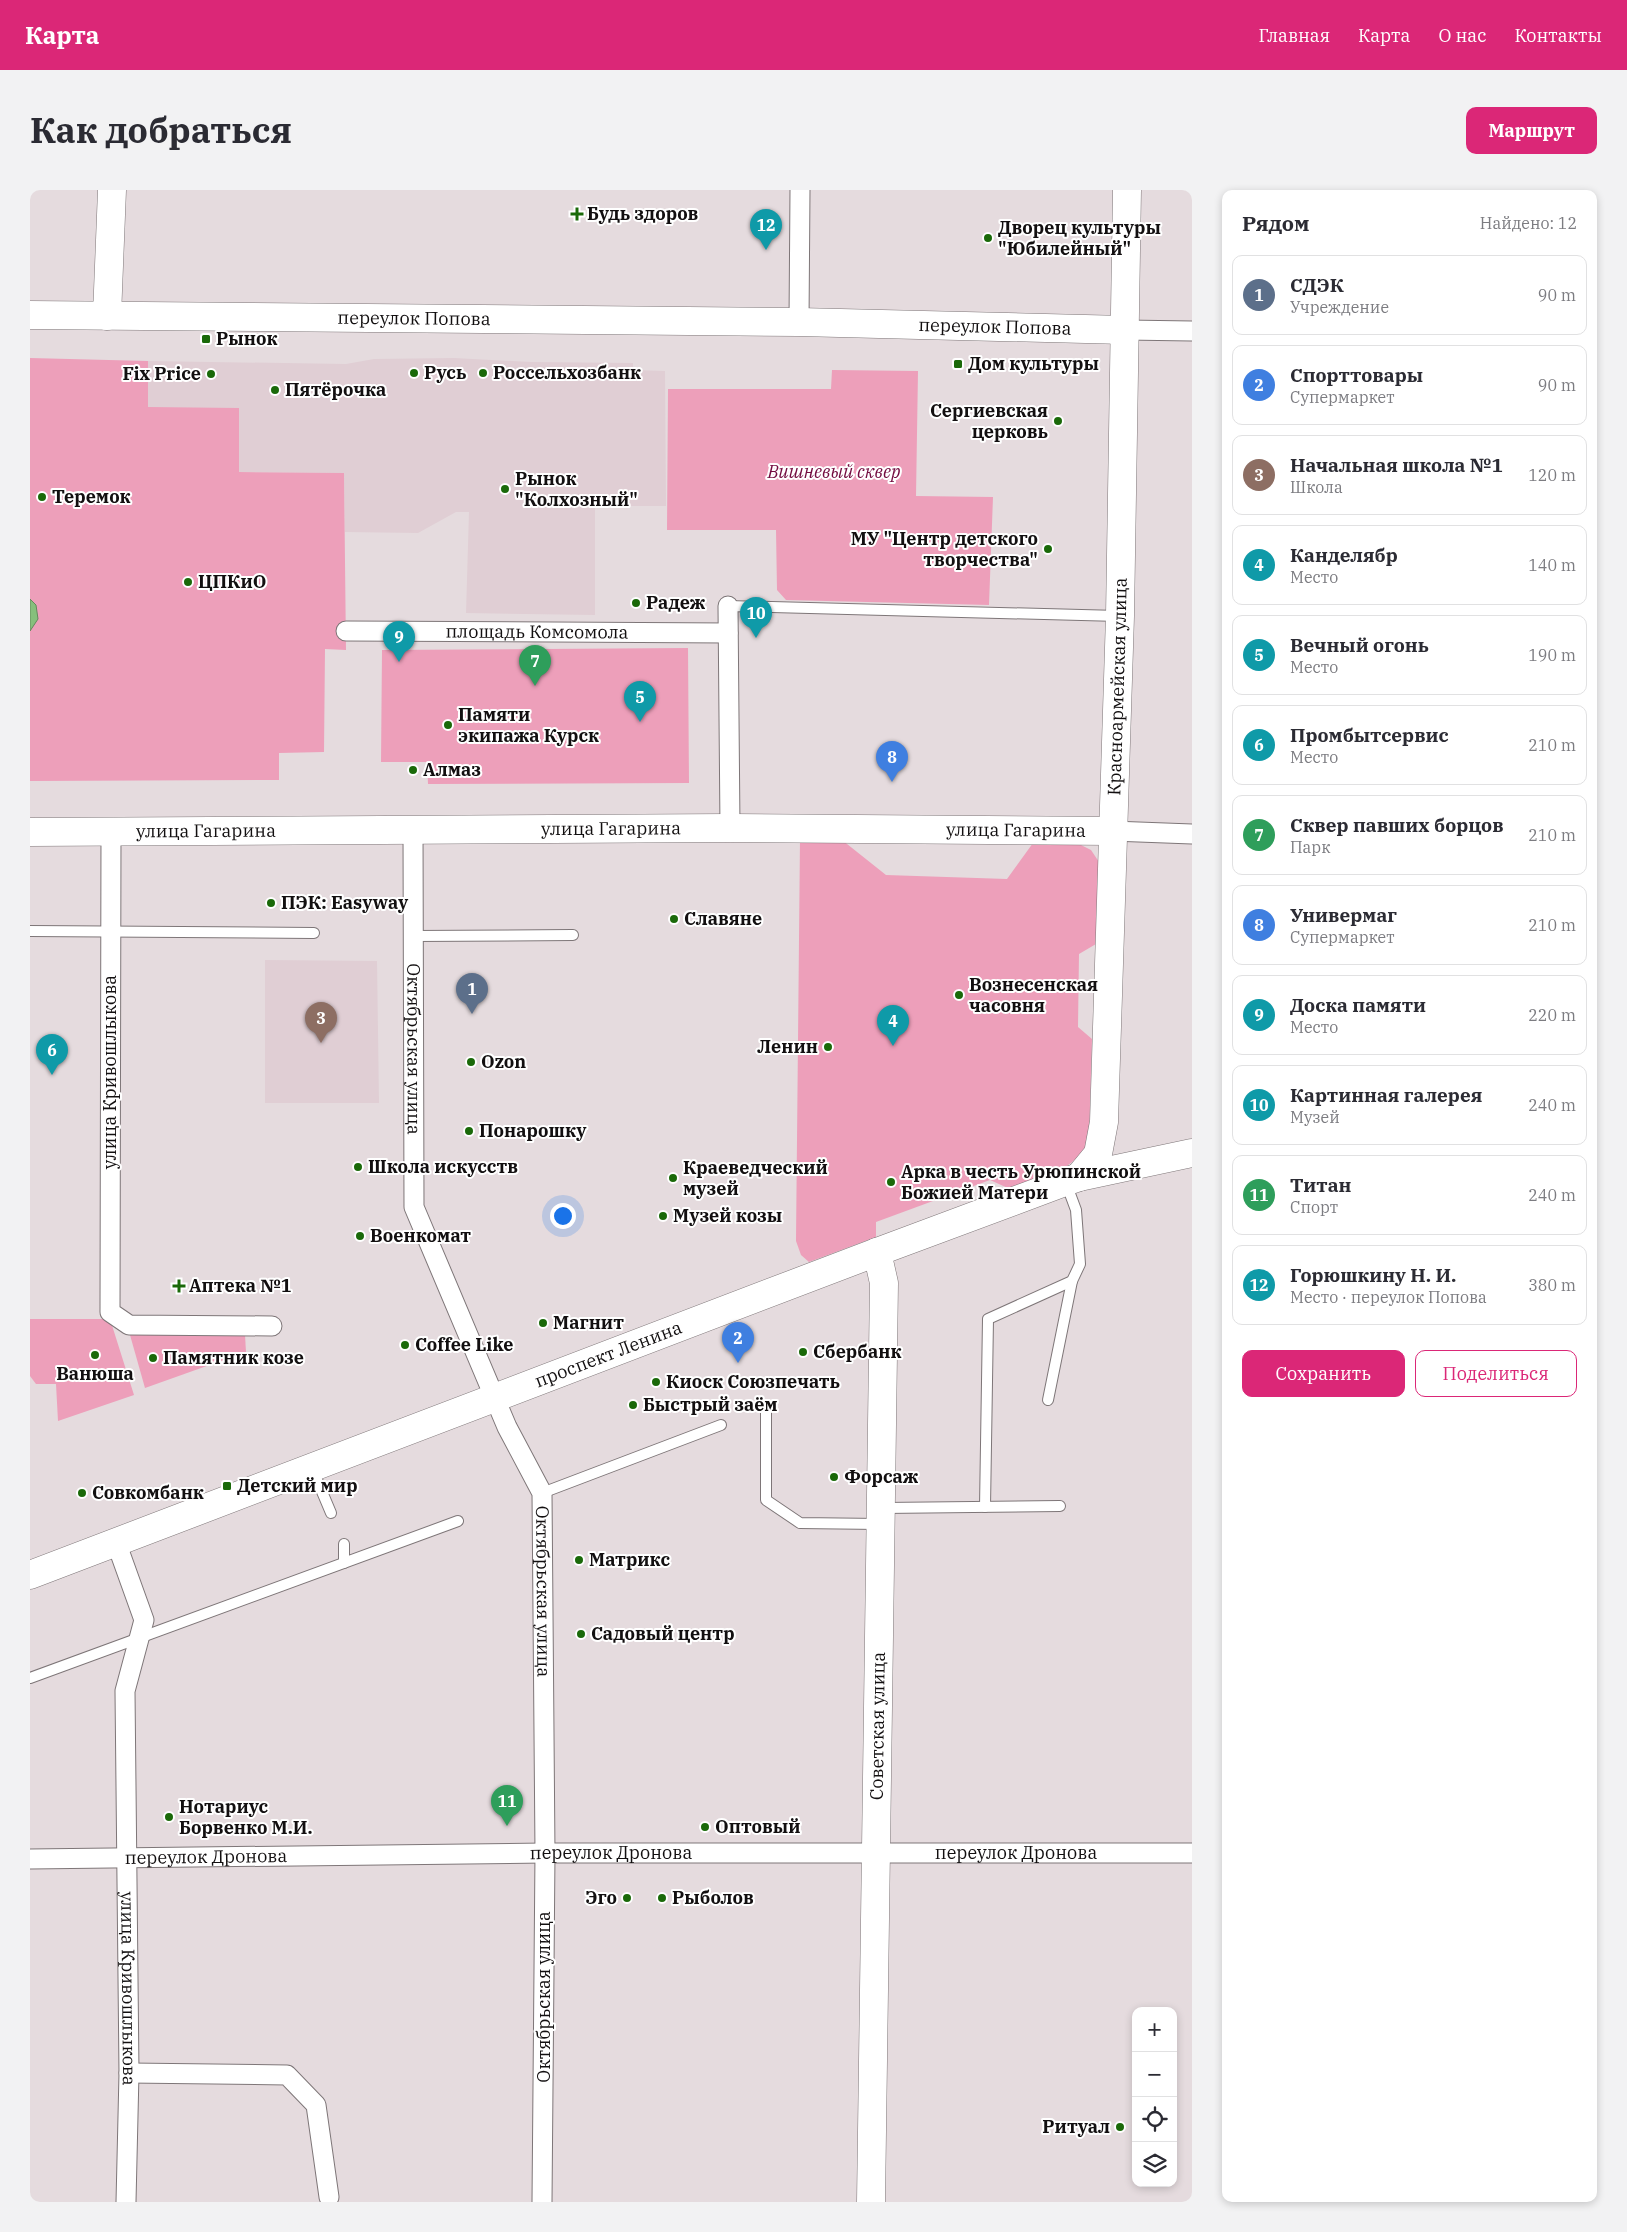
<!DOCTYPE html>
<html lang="ru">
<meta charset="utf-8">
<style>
body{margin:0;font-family:"IBM Plex Serif",serif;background:#f2f2f3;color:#2b2b33}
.controls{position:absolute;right:15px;bottom:15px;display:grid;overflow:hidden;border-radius:10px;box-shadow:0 2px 8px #0003}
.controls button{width:45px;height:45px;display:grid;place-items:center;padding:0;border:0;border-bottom:1px solid #e1e1e2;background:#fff;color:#2b2b33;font:25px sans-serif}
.you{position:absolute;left:532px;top:1025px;width:18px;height:18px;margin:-12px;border:4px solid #fff;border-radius:50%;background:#1a73e8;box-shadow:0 0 0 8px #1a73e833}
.badge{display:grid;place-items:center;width:32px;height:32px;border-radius:50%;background:#db2777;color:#fff;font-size:16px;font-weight:700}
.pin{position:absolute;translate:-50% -41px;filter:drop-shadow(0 1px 2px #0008)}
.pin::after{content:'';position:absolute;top:26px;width:18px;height:15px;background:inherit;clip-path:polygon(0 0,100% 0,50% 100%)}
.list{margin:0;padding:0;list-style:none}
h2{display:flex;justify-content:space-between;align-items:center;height:65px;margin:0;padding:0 20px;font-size:21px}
h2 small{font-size:16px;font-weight:400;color:#7c7c81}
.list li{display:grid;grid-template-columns:32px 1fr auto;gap:15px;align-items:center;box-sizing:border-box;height:80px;margin:0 10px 10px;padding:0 10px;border:1px solid #e1e1e2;border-radius:10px}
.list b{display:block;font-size:19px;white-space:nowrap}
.list p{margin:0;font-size:16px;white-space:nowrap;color:#7c7c81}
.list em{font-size:16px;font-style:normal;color:#7c7c81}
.actions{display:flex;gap:10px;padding:15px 20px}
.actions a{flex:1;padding:11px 0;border:1px solid #db2777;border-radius:10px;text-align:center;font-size:18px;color:#db2777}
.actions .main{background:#db2777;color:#fff}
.icon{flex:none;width:28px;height:28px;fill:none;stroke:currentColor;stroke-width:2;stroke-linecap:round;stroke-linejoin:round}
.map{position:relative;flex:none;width:1162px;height:2012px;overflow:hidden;border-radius:10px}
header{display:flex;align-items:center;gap:30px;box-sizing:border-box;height:70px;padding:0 25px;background:#db2777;color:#fff}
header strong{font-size:24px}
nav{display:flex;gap:28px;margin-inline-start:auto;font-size:18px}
.intro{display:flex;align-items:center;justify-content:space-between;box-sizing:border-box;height:120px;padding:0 30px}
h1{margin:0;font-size:35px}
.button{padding:12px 22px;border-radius:10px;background:#db2777;color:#fff;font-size:18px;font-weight:700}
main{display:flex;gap:30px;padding:0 30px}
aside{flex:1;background:#fff;border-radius:10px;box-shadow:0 2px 8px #0003}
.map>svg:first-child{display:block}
.built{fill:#e0ced4}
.green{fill:#ed9fba}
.water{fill:#86bf7c;stroke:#638a5c}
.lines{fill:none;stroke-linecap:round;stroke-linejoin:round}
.lane-casing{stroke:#7e7678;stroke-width:12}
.street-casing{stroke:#7e7678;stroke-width:21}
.secondary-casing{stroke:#7e7678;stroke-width:29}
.lane{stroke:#fff;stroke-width:10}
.street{stroke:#fff;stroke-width:19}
.secondary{stroke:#fff;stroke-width:28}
.poi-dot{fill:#1a6909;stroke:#fff;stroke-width:2}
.labels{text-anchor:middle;stroke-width:4;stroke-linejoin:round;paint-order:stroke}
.poi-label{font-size:18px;font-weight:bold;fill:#120f10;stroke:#fff;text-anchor:start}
.street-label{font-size:18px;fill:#120f10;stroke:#fff}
.park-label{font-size:18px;font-style:italic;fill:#730c40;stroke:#fff}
</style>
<header>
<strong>Карта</strong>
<nav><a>Главная</a><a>Карта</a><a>О нас</a><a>Контакты</a></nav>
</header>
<div class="intro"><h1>Как добраться</h1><a class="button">Маршрут</a></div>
<main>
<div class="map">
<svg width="1162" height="2012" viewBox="0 0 1162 2012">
<rect width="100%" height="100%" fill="#e5dbde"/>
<g class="built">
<path d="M 424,168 L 501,172 L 603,173 L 603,180 L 635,181 L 636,316 L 565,316 L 565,425 L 436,423 L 439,322 L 426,322 L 388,343 L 315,342 L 314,283 L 208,282 L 118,217 L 118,171 L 316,174 L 344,169 Z"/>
<path d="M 235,770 L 347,771 L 349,913 L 235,913 Z"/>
</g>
<g class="green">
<path d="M 0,168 L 118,171 L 118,217 L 209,218 L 209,282 L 314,283 L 316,460 L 295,459 L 294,562 L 249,563 L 249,590 L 0,591 Z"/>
<path d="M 802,180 L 888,181 L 886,306 L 963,307 L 959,415 L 756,410 L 747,400 L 746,340 L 637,340 L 638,199 L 801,199 Z"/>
<path d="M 658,458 L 659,593 L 398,594 L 397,572 L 351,572 L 352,460 Z"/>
<path d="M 770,649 L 812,650 L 856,685 L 977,689 L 1003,653 L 1049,654 L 1061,660 L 1069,672 L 1066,754 L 1049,764 L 1048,837 L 1062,849 L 1059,951 C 1044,982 1010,988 980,999 L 960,990 L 846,1032 L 846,1047 L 779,1072 L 771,1065 L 766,1051 Z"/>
<path d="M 0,1129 L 80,1129 L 104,1205 L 28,1231 L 26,1194 L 6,1194 L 0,1186 Z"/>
<path d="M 100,1145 L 215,1145 L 216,1162 L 115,1198 Z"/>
</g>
<path class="water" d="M 0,409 L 6,415 L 8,429 L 0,441 Z"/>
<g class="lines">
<defs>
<g id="lane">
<path d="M 698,416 L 1089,426"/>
<path d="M 0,741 L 284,743"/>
<path d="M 384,746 L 543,745"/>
<path d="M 1018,1210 L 1042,1091"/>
<path d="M 736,1219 L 736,1310 L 770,1333 L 849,1334"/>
<path d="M 282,1278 L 301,1323"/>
<path d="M 512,1303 L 691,1235"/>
<path d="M 955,1317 L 958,1129 L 1042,1091 L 1050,1074 L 1046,1020 L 1036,993"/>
<path d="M 853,1318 L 1030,1316"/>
<path d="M 314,1354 L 314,1373"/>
<path d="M 0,1488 L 428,1331"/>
</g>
<g id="street">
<path d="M 769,132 L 770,0"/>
<path d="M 1095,140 L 1162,141"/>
<path d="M 698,416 L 700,638"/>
<path id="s1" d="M 316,441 L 698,443"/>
<path id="s2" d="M 383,639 L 384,1017 L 477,1237 L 512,1303 L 515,1663 L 512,2012"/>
<path d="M 81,641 L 80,1122 L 99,1135 L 242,1136"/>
<path d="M 1082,641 L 1162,644"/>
<path id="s3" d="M 86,1352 L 114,1430 L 95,1501 L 99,1883 L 96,2012"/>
<path id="s4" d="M 0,1669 L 515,1663 L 1162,1663"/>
<path d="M 99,1883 L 257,1885 L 286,1915 L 299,2007"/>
</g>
<g id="secondary">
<path id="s5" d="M 0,125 L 769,132 L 1095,140"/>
<path d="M 77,126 L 82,0"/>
<path id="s6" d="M 0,642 L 700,638 L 1082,641"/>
<path id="s7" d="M 1049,987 L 1068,964 L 1074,932 L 1090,426 L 1097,0"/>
<path id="s8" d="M 0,1385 L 847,1062 L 1035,992 L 1049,987 L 1162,963"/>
<path id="s9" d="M 841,2012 L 854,1093 L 847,1062"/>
</g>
</defs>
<use href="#lane" class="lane-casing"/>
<use href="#street" class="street-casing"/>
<use href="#secondary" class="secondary-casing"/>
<use href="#lane" class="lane"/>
<use href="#street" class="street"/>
<use href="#secondary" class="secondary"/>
</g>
<g class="poi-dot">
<path d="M544.5 16.5h5v5h5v5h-5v5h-5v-5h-5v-5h5z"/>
<circle cx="958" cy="48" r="5"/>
<rect x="171" y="144" width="10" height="10" rx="2.5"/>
<rect x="923" y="169" width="10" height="10" rx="2.5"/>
<circle cx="384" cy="183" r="5"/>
<circle cx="453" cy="183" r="5"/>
<circle cx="181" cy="184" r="5"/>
<circle cx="245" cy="200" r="5"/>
<circle cx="1028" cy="231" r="5"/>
<circle cx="475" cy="299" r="5"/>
<circle cx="12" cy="307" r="5"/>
<circle cx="1018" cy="359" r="5"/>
<circle cx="158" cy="392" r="5"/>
<circle cx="606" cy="413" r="5"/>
<circle cx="418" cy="535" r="5"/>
<circle cx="383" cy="580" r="5"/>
<circle cx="241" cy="713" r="5"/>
<circle cx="644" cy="729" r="5"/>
<circle cx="929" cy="805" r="5"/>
<circle cx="798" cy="857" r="5"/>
<circle cx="441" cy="872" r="5"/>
<circle cx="439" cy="941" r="5"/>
<circle cx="328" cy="977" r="5"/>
<circle cx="643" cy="988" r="5"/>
<circle cx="861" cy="992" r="5"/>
<circle cx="633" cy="1026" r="5"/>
<circle cx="330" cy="1046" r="5"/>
<path d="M146.5 1088.5h5v5h5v5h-5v5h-5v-5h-5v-5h5z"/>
<circle cx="513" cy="1133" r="5"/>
<circle cx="375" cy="1155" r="5"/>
<circle cx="773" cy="1162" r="5"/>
<circle cx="65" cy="1165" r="5"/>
<circle cx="123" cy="1168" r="5"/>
<circle cx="626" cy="1192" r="5"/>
<circle cx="603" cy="1215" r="5"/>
<circle cx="804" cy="1287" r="5"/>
<rect x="192" y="1291" width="10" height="10" rx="2.5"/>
<circle cx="52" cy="1303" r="5"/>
<circle cx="549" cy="1370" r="5"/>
<circle cx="551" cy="1444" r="5"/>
<circle cx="139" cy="1627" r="5"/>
<circle cx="675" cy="1637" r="5"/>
<circle cx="597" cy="1708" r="5"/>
<circle cx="632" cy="1708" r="5"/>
<circle cx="1090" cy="1937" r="5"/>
</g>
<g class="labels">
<g class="poi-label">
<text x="557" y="30">Будь здоров</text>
<text x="968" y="44">Дворец культуры<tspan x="968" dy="21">"Юбилейный"</tspan></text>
<text x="186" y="155">Рынок</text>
<text x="938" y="180">Дом культуры</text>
<text x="394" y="189">Русь</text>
<text x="463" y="189">Россельхозбанк</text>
<text x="171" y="190" text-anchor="end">Fix Price</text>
<text x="255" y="206">Пятёрочка</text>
<text x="1018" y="227" text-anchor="end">Сергиевская<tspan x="1018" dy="21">церковь</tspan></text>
<text x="485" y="295">Рынок<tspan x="485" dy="21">"Колхозный"</tspan></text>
<text x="22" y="313">Теремок</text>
<text x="1008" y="355" text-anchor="end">МУ "Центр детского<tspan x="1008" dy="21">творчества"</tspan></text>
<text x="168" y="398">ЦПКиО</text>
<text x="616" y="419">Радеж</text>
<text x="428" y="531">Памяти<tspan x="428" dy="21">экипажа Курск</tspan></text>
<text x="393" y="586">Алмаз</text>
<text x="251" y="719">ПЭК: Easyway</text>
<text x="654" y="735">Славяне</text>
<text x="939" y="801">Вознесенская<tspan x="939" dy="21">часовня</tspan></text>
<text x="788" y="863" text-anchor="end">Ленин</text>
<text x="451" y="878">Ozon</text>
<text x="449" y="947">Понарошку</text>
<text x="338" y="983">Школа искусств</text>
<text x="653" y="984">Краеведческий<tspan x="653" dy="21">музей</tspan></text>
<text x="871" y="988">Арка в честь Урюпинской<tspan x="871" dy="21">Божией Матери</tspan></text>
<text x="643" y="1032">Музей козы</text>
<text x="340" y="1052">Военкомат</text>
<text x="159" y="1102">Аптека №1</text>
<text x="523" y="1139">Магнит</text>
<text x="385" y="1161">Coffee Like</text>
<text x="783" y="1168">Сбербанк</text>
<text x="133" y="1174">Памятник козе</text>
<text x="65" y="1190" text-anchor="middle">Ванюша</text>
<text x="636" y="1198">Киоск Союзпечать</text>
<text x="613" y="1221">Быстрый заём</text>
<text x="814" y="1293">Форсаж</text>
<text x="207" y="1302">Детский мир</text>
<text x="62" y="1309">Совкомбанк</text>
<text x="559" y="1376">Матрикс</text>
<text x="561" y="1450">Садовый центр</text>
<text x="149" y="1623">Нотариус<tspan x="149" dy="21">Борвенко М.И.</tspan></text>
<text x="685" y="1643">Оптовый</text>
<text x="587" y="1714" text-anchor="end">Эго</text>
<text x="642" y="1714">Рыболов</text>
<text x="1080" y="1943" text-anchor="end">Ритуал</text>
</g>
<g class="street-label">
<text dy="6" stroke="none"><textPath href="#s5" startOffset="384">переулок Попова</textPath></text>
<text dy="6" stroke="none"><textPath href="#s5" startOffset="965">переулок Попова</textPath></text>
<text dy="6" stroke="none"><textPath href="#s1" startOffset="191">площадь Комсомола</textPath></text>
<text dy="6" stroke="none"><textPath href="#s7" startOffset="498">Красноармейская улица</textPath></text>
<text dy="6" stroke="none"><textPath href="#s6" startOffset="581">улица Гагарина</textPath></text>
<text dy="6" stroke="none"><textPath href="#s6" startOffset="986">улица Гагарина</textPath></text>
<text dy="6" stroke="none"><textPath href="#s6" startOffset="176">улица Гагарина</textPath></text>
<text dy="6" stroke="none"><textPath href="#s2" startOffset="220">Октябрьская улица</textPath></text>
<text transform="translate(80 882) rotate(-90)" y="6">улица Кривошлыкова</text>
<text dy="6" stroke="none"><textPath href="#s8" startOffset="619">проспект Ленина</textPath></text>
<text dy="6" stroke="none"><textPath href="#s2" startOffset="790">Октябрьская улица</textPath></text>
<text dy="6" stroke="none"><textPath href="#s9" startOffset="476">Советская улица</textPath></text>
<text dy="6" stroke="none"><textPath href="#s4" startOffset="581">переулок Дронова</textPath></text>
<text dy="6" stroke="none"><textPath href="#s4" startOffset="986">переулок Дронова</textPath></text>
<text dy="6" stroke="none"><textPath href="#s4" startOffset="176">переулок Дронова</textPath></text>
<text dy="6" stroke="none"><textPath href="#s3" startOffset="454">улица Кривошлыкова</textPath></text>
<text transform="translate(514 1807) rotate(-90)" y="6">Октябрьская улица</text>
</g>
<g class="park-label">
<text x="804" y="288">Вишневый сквер</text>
</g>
</g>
</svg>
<div class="controls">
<button>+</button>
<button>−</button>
<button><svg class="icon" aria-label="locate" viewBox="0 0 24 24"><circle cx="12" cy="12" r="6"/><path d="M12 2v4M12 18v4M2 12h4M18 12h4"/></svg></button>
<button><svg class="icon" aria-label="layers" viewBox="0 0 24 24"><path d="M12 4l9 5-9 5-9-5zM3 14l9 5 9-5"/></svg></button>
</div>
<div class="you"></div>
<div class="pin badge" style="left:442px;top:824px;background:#5c6f8a">1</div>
<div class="pin badge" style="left:708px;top:1173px;background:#3f7fe0">2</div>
<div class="pin badge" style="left:291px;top:853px;background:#8d6e63">3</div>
<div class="pin badge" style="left:863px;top:856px;background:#0f9aa8">4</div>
<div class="pin badge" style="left:610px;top:532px;background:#0f9aa8">5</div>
<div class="pin badge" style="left:22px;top:885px;background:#0f9aa8">6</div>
<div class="pin badge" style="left:505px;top:496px;background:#2e9e5b">7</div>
<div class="pin badge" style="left:862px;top:592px;background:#3f7fe0">8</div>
<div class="pin badge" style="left:369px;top:472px;background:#0f9aa8">9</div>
<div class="pin badge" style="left:726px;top:448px;background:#0f9aa8">10</div>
<div class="pin badge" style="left:477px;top:1636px;background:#2e9e5b">11</div>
<div class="pin badge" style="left:736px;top:60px;background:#0f9aa8">12</div>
</div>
<aside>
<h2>Рядом<small>Найдено: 12</small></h2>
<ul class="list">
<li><span class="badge" style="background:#5c6f8a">1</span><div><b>СДЭК</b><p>Учреждение</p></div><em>90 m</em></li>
<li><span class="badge" style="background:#3f7fe0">2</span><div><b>Спорттовары</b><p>Супермаркет</p></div><em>90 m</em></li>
<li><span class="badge" style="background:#8d6e63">3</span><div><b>Начальная школа №1</b><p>Школа</p></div><em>120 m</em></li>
<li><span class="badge" style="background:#0f9aa8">4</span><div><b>Канделябр</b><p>Место</p></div><em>140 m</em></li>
<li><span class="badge" style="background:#0f9aa8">5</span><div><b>Вечный огонь</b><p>Место</p></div><em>190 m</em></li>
<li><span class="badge" style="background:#0f9aa8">6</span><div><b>Промбытсервис</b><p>Место</p></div><em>210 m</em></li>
<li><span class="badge" style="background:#2e9e5b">7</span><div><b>Сквер павших борцов</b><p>Парк</p></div><em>210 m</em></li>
<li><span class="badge" style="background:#3f7fe0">8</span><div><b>Универмаг</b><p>Супермаркет</p></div><em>210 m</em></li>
<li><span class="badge" style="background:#0f9aa8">9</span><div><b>Доска памяти</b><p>Место</p></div><em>220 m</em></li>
<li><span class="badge" style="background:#0f9aa8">10</span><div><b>Картинная галерея</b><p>Музей</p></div><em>240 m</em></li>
<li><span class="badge" style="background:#2e9e5b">11</span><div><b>Титан</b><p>Спорт</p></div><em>240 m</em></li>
<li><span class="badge" style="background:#0f9aa8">12</span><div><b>Горюшкину Н. И.</b><p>Место · переулок Попова</p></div><em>380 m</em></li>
</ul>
<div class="actions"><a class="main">Сохранить</a><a>Поделиться</a></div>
</aside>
</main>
